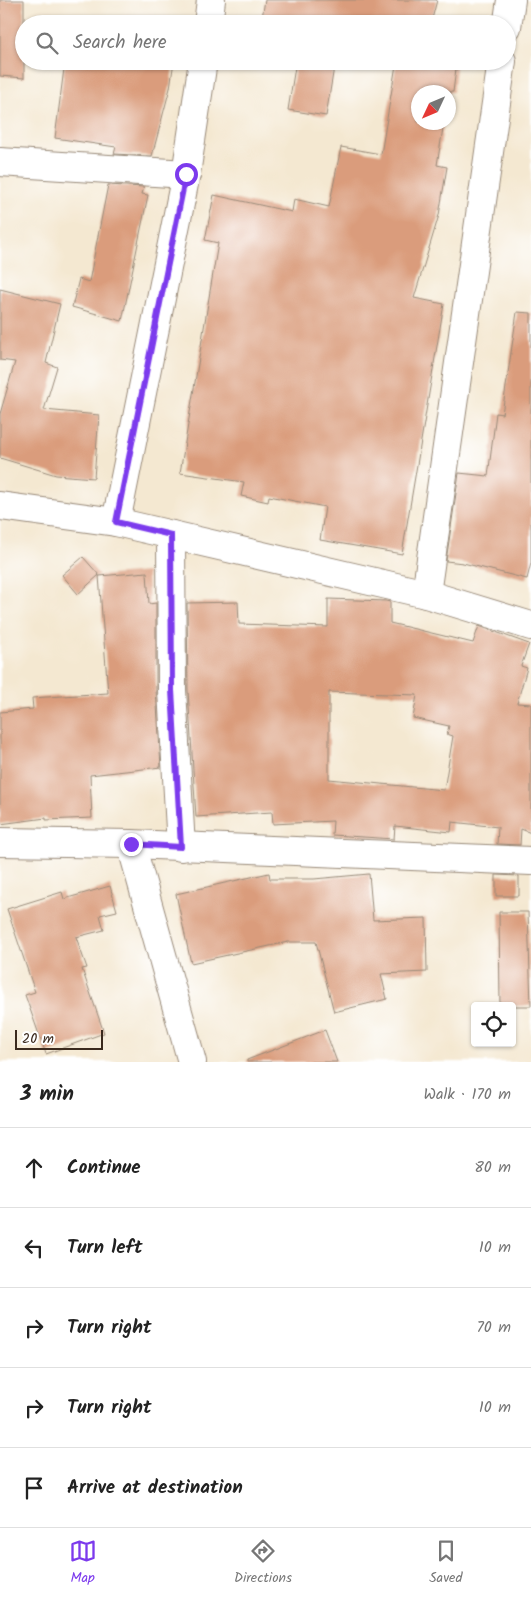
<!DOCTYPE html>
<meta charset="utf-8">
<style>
body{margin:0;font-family:Kalam,sans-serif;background:#f2f2f2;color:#222}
.controls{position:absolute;right:15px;bottom:15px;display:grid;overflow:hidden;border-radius:5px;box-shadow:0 1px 4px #0004}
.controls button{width:45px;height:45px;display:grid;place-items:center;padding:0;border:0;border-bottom:1px solid #e0e0e0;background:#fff;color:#222;font:25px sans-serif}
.compass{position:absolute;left:411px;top:85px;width:45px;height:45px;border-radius:50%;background:#fff;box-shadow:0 1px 4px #0004;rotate:226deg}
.scale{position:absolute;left:15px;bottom:12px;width:88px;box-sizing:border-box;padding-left:5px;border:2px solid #3b2a1e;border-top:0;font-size:14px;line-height:18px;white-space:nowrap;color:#3b2a1e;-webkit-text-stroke:4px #fff;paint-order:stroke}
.stop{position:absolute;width:15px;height:15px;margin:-11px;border:4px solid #7c3aed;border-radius:50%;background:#fff}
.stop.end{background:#7c3aed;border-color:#fff;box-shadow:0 1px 5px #0008}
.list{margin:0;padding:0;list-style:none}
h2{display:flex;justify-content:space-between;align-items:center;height:65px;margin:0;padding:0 20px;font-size:21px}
h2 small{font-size:16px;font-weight:400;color:#767676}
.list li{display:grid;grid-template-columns:32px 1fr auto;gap:15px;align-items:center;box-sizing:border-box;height:80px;padding:0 20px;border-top:1px solid #e0e0e0}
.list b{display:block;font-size:19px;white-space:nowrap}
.list em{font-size:16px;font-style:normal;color:#767676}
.icon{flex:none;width:28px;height:28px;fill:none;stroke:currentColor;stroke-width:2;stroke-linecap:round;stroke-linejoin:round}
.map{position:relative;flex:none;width:531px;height:1062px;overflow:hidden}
.search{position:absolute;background:#fff;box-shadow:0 1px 4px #0004;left:15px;right:15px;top:15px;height:55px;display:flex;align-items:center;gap:12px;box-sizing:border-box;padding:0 18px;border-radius:28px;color:#767676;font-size:19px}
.sheet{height:465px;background:#fff}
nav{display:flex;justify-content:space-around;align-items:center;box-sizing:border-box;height:70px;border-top:1px solid #e0e0e0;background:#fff;font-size:14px;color:#767676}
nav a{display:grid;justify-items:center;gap:2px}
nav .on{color:#7c3aed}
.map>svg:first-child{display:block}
.building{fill:#da9c7b;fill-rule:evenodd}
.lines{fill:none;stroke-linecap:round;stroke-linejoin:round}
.minor-casing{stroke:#988978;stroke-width:30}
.minor{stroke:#fff;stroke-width:28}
.route{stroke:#7c3aed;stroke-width:6}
</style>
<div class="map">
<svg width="531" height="1062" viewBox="0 0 531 1062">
<rect width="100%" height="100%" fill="#fff"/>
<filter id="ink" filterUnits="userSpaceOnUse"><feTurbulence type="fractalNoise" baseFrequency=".02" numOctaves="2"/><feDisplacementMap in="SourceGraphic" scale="10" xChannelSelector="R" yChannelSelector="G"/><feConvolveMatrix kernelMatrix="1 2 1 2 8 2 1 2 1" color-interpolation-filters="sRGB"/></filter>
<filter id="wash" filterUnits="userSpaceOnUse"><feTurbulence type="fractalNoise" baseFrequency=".0096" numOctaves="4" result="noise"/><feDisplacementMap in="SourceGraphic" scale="20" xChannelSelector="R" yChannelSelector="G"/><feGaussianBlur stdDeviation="1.12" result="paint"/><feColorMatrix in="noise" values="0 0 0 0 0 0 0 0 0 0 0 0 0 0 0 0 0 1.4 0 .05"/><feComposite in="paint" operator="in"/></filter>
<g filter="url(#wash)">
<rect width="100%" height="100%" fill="#f4e8d1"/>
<g id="blocks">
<g class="building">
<path d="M 0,0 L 24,0 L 24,78 L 0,76 Z"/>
<path d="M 265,0 L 437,0 L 432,19 L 462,24 L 261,24 Z"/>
<path d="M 65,61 L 174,61 L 170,88 L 152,156 L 114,154 L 116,147 L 55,138 Z"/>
<path d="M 296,61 L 335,61 L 326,116 L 288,110 Z"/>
<path d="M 369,61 L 457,61 L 453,92 L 449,92 L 448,98 L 448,92 L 418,92 L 418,122 L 444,122 L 437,165 L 447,167 L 439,215 L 414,298 L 444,304 L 402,554 L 320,540 L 325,507 L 269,496 L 268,502 L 241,496 L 244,482 L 180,473 L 218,243 L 205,240 L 214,195 L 292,212 L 294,199 L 329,207 L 341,147 L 381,154 L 396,65 Z"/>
<path d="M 108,185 L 144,187 L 142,194 L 148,195 L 122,321 L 72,307 L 79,279 L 89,282 Z"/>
<path d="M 0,289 L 60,304 L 46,363 L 57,367 L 44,410 L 99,415 L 94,478 L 56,475 L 0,458 L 0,414 L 15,362 L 0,360 Z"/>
<path d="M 517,312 L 531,313 L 531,563 L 527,579 L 463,563 L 446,561 L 459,473 L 488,476 L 496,413 L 502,414 Z"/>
<path d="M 83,557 L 99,575 L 78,594 L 62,575 Z"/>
<path d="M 147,572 L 149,604 L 156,603 L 156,690 L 161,767 L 90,775 L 92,818 L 46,820 L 46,818 L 0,824 L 0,712 L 33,709 L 32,698 L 108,693 L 99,576 Z"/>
<path d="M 328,599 L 386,601 L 390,602 L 390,623 L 473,643 L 479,626 L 529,644 L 521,666 L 527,668 L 517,703 L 531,704 L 531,833 L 521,829 L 520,845 L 497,844 L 498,827 L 452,822 L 451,832 L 395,826 L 394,839 L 332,835 L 333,821 L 273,824 L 272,812 L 196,817 L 188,690 L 187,603 L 238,602 L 239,624 L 328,627 ZM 329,692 L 417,695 L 413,718 L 449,726 L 447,734 L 453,736 L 444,790 L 329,779 Z"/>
<path d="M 269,873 L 270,879 L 314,879 L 369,874 L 373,920 L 426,918 L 427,972 L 381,974 L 387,999 L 334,1012 L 316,942 L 288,942 L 191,963 L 176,894 Z"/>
<path d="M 496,875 L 519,876 L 519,896 L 496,896 Z"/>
<path d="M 110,886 L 117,911 L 100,915 L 104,930 L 76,937 L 87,968 L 82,969 L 104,1033 L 46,1054 L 25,995 L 35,992 L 7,909 L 62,892 L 64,899 Z"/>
<path d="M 499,912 L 528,912 L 531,1006 L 500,1006 Z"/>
<path d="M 325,1030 L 337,1062 L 247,1062 L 247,1060 Z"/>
</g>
</g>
</g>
<g filter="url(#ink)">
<use href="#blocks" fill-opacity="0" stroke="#988978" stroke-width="1"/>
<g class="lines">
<defs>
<g id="minor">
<path d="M 208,24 L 211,0"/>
<path d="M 507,27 L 511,0"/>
<path d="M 0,162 L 186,174"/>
<path d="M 0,506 L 116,522 L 426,594 L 531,626"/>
<path d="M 116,522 L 186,174 L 203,61"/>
<path d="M 171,535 L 172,690 L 181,847"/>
<path d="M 426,594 L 502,61"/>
<path d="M 0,842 L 131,844 L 531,861"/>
<path d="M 131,844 L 192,1062"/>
</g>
</defs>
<use href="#minor" class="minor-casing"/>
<use href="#minor" class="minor"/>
</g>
</g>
<g class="lines" filter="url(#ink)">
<path class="route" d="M 131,844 L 181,847 L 172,690 L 171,535 L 116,522 L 186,174"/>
</g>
</svg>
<div class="controls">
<button><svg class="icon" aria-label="locate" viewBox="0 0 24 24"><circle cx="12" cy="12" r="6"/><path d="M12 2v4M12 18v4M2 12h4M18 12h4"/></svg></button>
</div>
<svg class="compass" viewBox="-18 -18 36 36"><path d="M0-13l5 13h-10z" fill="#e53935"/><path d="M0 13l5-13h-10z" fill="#767676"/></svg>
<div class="scale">20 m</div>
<div class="stop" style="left:186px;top:174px"></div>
<div class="stop end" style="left:131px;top:844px"></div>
<div class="search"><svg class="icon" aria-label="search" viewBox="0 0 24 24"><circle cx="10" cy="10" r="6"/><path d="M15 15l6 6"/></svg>Search here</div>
</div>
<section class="sheet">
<h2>3 min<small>Walk · 170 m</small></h2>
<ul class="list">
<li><svg class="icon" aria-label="ahead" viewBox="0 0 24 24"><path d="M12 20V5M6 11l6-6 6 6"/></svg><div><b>Continue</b></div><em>80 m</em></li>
<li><svg class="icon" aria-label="left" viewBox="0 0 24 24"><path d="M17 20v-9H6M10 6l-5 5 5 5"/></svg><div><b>Turn left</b></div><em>10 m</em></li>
<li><svg class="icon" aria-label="right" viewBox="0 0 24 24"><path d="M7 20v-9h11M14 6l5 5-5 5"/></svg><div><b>Turn right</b></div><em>70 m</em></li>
<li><svg class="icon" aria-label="right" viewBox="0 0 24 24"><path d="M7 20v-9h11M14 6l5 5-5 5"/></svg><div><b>Turn right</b></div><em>10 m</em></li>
<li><svg class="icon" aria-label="arrive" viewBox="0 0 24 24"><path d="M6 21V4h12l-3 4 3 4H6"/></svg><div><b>Arrive at destination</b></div></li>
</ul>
</section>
<nav>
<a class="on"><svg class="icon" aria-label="map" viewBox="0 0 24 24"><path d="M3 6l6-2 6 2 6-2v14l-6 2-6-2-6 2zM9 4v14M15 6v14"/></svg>Map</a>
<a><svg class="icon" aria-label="directions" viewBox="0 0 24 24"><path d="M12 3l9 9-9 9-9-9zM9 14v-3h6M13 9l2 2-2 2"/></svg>Directions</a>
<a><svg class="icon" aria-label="saved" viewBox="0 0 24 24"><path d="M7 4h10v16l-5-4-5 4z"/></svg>Saved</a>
</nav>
